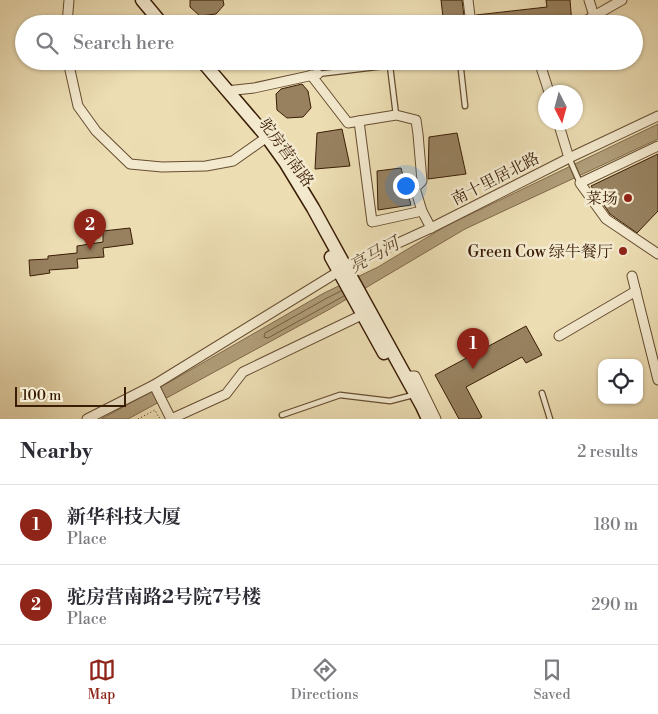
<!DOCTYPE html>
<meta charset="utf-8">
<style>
body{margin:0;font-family:"Libre Bodoni","Noto Serif SC",serif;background:#f7f7f7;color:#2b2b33}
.controls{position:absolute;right:15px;bottom:15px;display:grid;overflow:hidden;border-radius:10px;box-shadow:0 1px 4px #0004}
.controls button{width:45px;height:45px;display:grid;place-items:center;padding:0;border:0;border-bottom:1px solid #e1e1e2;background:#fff;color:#2b2b33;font:25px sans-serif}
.compass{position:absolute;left:538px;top:85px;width:45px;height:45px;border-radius:50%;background:#fff;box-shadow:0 1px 4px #0004;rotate:174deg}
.scale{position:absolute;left:15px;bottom:12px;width:111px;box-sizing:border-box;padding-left:5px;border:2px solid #3a1d05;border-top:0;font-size:14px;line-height:18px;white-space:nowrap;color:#3a1d05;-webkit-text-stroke:4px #f3e9ce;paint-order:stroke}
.you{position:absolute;left:405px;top:185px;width:18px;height:18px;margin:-12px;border:4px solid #fff;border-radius:50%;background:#1a73e8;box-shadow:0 0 0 8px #1a73e833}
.badge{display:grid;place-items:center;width:32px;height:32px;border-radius:50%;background:#8f2418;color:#fff;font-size:16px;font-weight:700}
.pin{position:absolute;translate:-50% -41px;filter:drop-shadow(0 1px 2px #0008)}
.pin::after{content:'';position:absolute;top:26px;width:18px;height:15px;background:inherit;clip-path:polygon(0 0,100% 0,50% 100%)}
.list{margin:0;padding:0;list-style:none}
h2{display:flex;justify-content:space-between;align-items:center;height:65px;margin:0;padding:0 20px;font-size:21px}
h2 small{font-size:16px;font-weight:400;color:#7c7c81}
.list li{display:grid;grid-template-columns:32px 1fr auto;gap:15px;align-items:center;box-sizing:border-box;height:80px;padding:0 20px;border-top:1px solid #e1e1e2}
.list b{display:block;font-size:19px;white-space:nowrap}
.list p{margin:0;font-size:16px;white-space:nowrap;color:#7c7c81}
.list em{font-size:16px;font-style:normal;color:#7c7c81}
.icon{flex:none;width:28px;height:28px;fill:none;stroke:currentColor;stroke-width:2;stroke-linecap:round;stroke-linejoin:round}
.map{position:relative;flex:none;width:658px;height:419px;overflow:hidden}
.search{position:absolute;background:#fff;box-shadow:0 1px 4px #0004;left:15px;right:15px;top:15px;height:55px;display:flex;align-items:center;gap:12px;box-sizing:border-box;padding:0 18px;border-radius:28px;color:#7c7c81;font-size:19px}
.sheet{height:225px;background:#fff}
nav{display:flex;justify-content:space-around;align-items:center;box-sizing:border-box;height:70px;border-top:1px solid #e1e1e2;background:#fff;font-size:14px;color:#7c7c81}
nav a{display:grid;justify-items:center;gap:2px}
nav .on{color:#8f2418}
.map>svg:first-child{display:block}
.water{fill:#af9c78;stroke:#80694a}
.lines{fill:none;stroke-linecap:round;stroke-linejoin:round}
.shore{stroke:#745c3e;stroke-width:1}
.building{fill:#97815f;stroke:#3a1d05}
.lane-casing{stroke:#664d30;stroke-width:7}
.street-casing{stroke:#664d30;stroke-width:11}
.secondary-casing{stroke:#3a1d05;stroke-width:15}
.path{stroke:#3a1d05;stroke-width:1;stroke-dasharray:1 2.5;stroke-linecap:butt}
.lane{stroke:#f3e9ce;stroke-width:4.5}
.street{stroke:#f3e9ce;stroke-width:9}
.secondary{stroke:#f3e9ce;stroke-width:12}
.poi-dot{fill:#8f2418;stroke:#f3e9ce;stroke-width:2}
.labels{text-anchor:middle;stroke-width:5;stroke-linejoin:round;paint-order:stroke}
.street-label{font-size:16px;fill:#3a1d05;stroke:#f3e9ce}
.poi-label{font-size:16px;fill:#3a1d05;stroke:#f3e9ce;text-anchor:end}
.water-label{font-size:18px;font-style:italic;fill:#63492d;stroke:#f3e9ce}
</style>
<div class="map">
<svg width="658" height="419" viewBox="0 0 658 419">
<rect width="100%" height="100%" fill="#ecddb3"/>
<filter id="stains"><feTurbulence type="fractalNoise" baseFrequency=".004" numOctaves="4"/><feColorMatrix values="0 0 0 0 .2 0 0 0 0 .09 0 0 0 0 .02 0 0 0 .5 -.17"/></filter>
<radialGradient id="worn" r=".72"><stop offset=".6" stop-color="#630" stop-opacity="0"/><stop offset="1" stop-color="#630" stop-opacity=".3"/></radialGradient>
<path class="water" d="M 658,124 L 658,139 L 465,229 L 330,309 L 128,419 L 101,419 L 173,380 L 324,293 L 378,267 L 446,226 Z"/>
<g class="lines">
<path class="shore" d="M 341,291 L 327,298 L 265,333 L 264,337 L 268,338 L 344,296"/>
</g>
<g class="building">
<path d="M 190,0 L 223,0 L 224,5 L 216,14 L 200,16 L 190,7 Z"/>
<path d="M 441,0 L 462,0 L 465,24 L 422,24 L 421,20 L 443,17 Z"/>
<path d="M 546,0 L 570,0 L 572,24 L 477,24 L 476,15 L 547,7 Z"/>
<path d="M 302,84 L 308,91 L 311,108 L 303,117 L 287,118 L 277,110 L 276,94 L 281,89 Z"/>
<path d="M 342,129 L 350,166 L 315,169 L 317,133 Z"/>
<path d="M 457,133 L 466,174 L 428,179 L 429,137 Z"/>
<path d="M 658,154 L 658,211 L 637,233 L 610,214 L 591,186 Z"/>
<path d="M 401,168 L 411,205 L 378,210 L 377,171 Z"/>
<path d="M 130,228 L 133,244 L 103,248 L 104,257 L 77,259 L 78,268 L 49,270 L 50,273 L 30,276 L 29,260 L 48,259 L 48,256 L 77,253 L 77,246 L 103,242 L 103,231 Z"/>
<path d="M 526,326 L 542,355 L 526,363 L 522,357 L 466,387 L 482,417 L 479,419 L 459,419 L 435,375 Z"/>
</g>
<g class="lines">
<defs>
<g id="lane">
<path d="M 460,61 L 465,106"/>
<path d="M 390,66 L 396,115"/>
<path d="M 318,74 L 426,61"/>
<path d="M 569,158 L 580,183"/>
<path d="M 542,393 L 550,419"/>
<path d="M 282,415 L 340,395 L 390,401 L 413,395"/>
</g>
<g id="street">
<path d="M 468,0 L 471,24"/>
<path d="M 589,0 L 594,16"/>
<path d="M 67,24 L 69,0"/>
<path d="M 580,24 L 622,0"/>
<path d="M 68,61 L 78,106 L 96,131 L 130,164 L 162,167 L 206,166 L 233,161 L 267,137"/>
<path d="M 539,61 L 549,92"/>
<path d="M 311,75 L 348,123 L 359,121 L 372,222 L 422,211 L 431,228"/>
<path d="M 226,91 L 254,88 L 318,74"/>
<path d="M 359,121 L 396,115 L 416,120 L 418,134 L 422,181 L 415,188 L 422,211"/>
<path d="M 558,122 L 569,158"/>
<path d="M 658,146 L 580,183 L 606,219 L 658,254"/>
<path d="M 632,276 L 658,380"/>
<path d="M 559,336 L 636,291"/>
<path d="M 405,376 L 415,376 L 436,419"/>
<path d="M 154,385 L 171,419 L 226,394 L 243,372 L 368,312"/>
<path d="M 87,419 L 154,385 L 346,267 L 431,228 L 569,158 L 658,116"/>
</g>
<g id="secondary">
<path d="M 142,0 L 162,24"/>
<path d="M 202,61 L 267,137 L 285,162 L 313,208 L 422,406 L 428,419"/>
<path d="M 331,257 L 384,353"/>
</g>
</defs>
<use href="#lane" class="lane-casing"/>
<use href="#street" class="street-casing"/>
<use href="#secondary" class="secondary-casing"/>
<path class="path" d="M 138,419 L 155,410 L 159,418 L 160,417"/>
<use href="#lane" class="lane"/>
<use href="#street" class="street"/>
<use href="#secondary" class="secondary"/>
</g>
<g class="poi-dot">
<circle cx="628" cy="198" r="5"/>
<circle cx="623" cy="251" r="5"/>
</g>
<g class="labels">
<g class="street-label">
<text transform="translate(287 152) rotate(54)" y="6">驼房营南路</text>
<text transform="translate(495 178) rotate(-27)" y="6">南十里居北路</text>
</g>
<g class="poi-label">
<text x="618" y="204">菜场</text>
<text x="613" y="257">Green Cow 绿牛餐厅</text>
</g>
<g class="water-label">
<text transform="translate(374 255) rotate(-29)" y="6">亮马河</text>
</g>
</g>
<rect width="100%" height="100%" filter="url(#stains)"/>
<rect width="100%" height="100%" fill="url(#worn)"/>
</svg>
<div class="controls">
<button><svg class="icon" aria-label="locate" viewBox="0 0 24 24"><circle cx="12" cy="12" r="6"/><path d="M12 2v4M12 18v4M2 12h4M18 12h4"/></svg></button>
</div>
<svg class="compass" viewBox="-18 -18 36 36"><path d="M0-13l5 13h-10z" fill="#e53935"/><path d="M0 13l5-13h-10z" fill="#7c7c81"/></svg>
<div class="scale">100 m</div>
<div class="you"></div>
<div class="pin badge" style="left:473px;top:369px">1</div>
<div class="pin badge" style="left:90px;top:250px">2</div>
<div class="search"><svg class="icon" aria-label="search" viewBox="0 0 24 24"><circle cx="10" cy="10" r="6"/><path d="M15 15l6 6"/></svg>Search here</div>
</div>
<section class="sheet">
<h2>Nearby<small>2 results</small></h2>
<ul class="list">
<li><span class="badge">1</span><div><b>新华科技大厦</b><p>Place</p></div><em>180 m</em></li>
<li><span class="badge">2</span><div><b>驼房营南路2号院7号楼</b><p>Place</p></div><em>290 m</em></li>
</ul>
</section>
<nav>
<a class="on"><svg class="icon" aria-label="map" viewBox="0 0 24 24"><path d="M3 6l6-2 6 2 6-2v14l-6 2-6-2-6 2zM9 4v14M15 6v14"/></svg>Map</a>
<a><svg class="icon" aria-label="directions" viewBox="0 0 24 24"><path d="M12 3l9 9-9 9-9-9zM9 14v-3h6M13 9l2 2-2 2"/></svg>Directions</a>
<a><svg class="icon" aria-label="saved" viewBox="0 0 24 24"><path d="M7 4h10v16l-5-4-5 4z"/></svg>Saved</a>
</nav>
